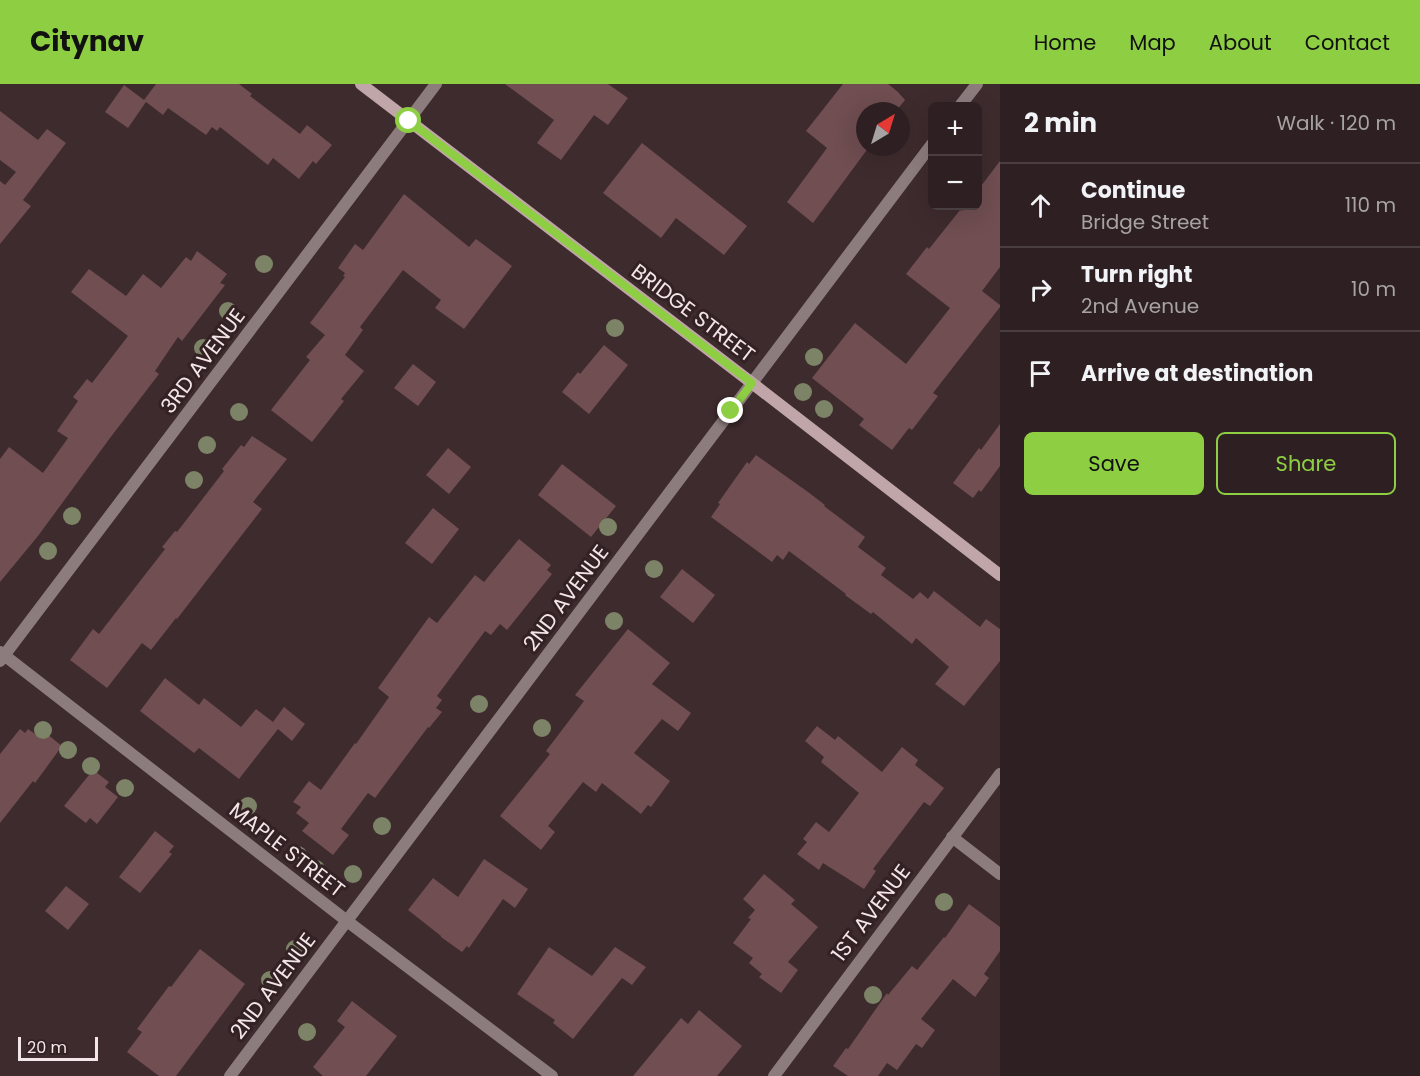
<!DOCTYPE html>
<meta charset="utf-8">
<style>
body{margin:0;font-family:Poppins,sans-serif;background:#3a2d2f;color:#f1f3f6}
.controls{position:absolute;right:18px;top:18px;display:grid;overflow:hidden;border-radius:9px;box-shadow:0 6px 24px #0002}
.controls button{width:54px;height:54px;display:grid;place-items:center;padding:0;border:0;border-bottom:2px solid #493e40;background:#2e2022;color:#f1f3f6;font:30px sans-serif}
.compass{position:absolute;left:856px;top:18px;width:54px;height:54px;border-radius:50%;background:#2e2022;box-shadow:0 6px 24px #0002;rotate:38deg}
.scale{position:absolute;left:18px;bottom:15px;width:80px;box-sizing:border-box;padding-left:6px;border:3px solid #f3e6e8;border-top:0;font-size:16px;line-height:21px;white-space:nowrap;color:#f3e6e8;-webkit-text-stroke:4px #332123;paint-order:stroke}
.stop{position:absolute;width:18px;height:18px;margin:-14px;border:4px solid #8ece43;border-radius:50%;background:#fff}
.stop.end{background:#8ece43;border-color:#fff;box-shadow:0 2px 6px #0008}
.list{margin:0;padding:0;list-style:none}
h2{display:flex;justify-content:space-between;align-items:center;height:78px;margin:0;padding:0 24px;font-size:26px}
h2 small{font-size:20px;font-weight:400;color:#a7a3a5}
.list li{display:grid;grid-template-columns:39px 1fr auto;gap:18px;align-items:center;box-sizing:border-box;height:84px;padding:0 24px;border-top:2px solid #493e40}
.list b{display:block;font-size:22px;white-space:nowrap}
.list p{margin:0;font-size:20px;white-space:nowrap;color:#a7a3a5}
.list em{font-size:20px;font-style:normal;color:#a7a3a5}
.actions{display:flex;gap:12px;padding:18px 24px}
.actions a{flex:1;padding:14px 0;border:2px solid #8ece43;border-radius:9px;text-align:center;font-size:21px;color:#8ece43}
.actions .main{background:#8ece43;color:#111}
.icon{flex:none;width:33px;height:33px;fill:none;stroke:currentColor;stroke-width:2;stroke-linecap:round;stroke-linejoin:round}
.map{position:relative;flex:none;width:1000px;height:992px;overflow:hidden}
header{display:flex;align-items:center;gap:36px;box-sizing:border-box;height:84px;padding:0 30px;background:#8ece43;color:#111}
header strong{font-size:28px}
nav{display:flex;gap:33px;margin-inline-start:auto;font-size:21px}
main{display:flex}
aside{flex:1;background:#2e2022}
.map>svg:first-child{display:block}
.building{fill:#704e52}
.lines{fill:none;stroke-linecap:round;stroke-linejoin:round}
.lane{stroke:#8d7c7d;stroke-width:12}
.street{stroke:#8d7c7d;stroke-width:12}
.secondary{stroke:#c1a6a9;stroke-width:12}
.tree{fill:#7c8367}
.route{stroke:#8ece43;stroke-width:8}
.labels{text-anchor:middle;stroke-width:6;stroke-linejoin:round;paint-order:stroke}
.street-label{font-size:21px;fill:#f3e6e8;stroke:#332123}
</style>
<header>
<strong>Citynav</strong>
<nav><a>Home</a><a>Map</a><a>About</a><a>Contact</a></nav>
</header>
<main>
<div class="map">
<svg width="1000" height="992" viewBox="0 0 1000 992">
<rect width="100%" height="100%" fill="#3e2b2d"/>
<g class="building">
<path d="M 156,0 L 239,0 L 252,10 L 250,12 L 300,50 L 307,41 L 332,61 L 316,80 L 313,77 L 299,95 L 273,74 L 268,81 L 220,43 L 217,47 L 212,43 L 206,51 L 168,24 L 163,31 L 146,18 L 128,44 L 105,28 L 124,1 L 144,16 Z"/>
<path d="M 505,0 L 608,0 L 628,14 L 608,41 L 594,31 L 561,76 L 537,59 L 554,36 Z"/>
<path d="M 843,0 L 888,0 L 898,8 L 905,16 L 896,27 L 865,27 L 865,63 L 869,63 L 813,139 L 787,118 L 827,64 L 806,47 Z"/>
<path d="M 0,27 L 38,56 L 47,45 L 66,59 L 23,116 L 31,122 L 0,160 L 0,97 L 5,101 L 16,88 L 0,76 Z"/>
<path d="M 642,59 L 747,142 L 724,171 L 676,134 L 661,154 L 603,109 Z"/>
<path d="M 1000,77 L 1000,183 L 982,207 L 1000,221 L 1000,223 L 933,309 L 938,312 L 912,346 L 909,344 L 892,366 L 859,341 L 864,335 L 812,294 L 855,239 L 906,280 L 950,224 L 906,190 L 927,163 L 929,165 L 960,126 L 962,127 L 966,122 L 978,122 L 978,106 Z"/>
<path d="M 404,110 L 469,163 L 476,155 L 512,182 L 464,245 L 435,224 L 441,216 L 403,186 L 360,243 L 363,246 L 345,271 L 364,287 L 341,315 L 344,317 L 312,358 L 271,326 L 310,276 L 306,273 L 325,251 L 310,239 L 345,193 L 343,192 L 345,189 L 338,184 L 355,160 L 363,166 Z"/>
<path d="M 197,167 L 227,190 L 220,199 L 225,201 L 182,257 L 178,253 L 155,287 L 159,290 L 110,354 L 38,452 L 0,498 L 0,375 L 9,363 L 43,389 L 68,354 L 57,347 L 78,317 L 73,313 L 87,295 L 92,299 L 128,252 L 71,208 L 89,185 L 126,212 L 143,190 L 161,204 L 186,173 L 191,177 Z"/>
<path d="M 604,261 L 628,281 L 589,330 L 562,308 L 578,288 L 580,290 Z"/>
<path d="M 413,280 L 436,298 L 418,322 L 394,304 Z"/>
<path d="M 1000,340 L 1000,382 L 981,408 L 979,406 L 973,414 L 953,399 L 979,364 L 981,366 Z"/>
<path d="M 252,352 L 287,375 L 253,418 L 262,425 L 177,535 L 176,534 L 151,566 L 142,559 L 107,604 L 70,576 L 93,545 L 99,550 L 165,465 L 162,463 L 175,447 L 177,448 L 224,387 L 222,385 L 241,361 L 244,363 Z"/>
<path d="M 448,364 L 471,383 L 449,410 L 426,391 Z"/>
<path d="M 756,371 L 808,408 L 825,421 L 824,422 L 865,453 L 858,463 L 886,484 L 881,491 L 913,515 L 920,508 L 928,515 L 934,507 L 980,543 L 986,535 L 1000,545 L 1000,577 L 964,622 L 935,600 L 949,583 L 916,554 L 912,560 L 873,528 L 871,530 L 845,511 L 846,510 L 789,467 L 783,476 L 777,471 L 772,478 L 711,433 L 720,420 L 718,419 L 747,378 L 749,380 Z"/>
<path d="M 562,380 L 616,422 L 591,453 L 538,411 Z"/>
<path d="M 433,424 L 459,445 L 432,480 L 405,459 Z"/>
<path d="M 519,455 L 551,481 L 547,486 L 552,490 L 507,546 L 500,540 L 491,551 L 485,547 L 437,612 L 442,616 L 436,624 L 442,628 L 429,644 L 428,643 L 375,714 L 368,709 L 341,745 L 349,751 L 333,771 L 302,747 L 309,739 L 296,729 L 301,723 L 293,718 L 309,697 L 321,706 L 355,659 L 356,660 L 389,613 L 378,604 L 429,533 L 437,539 L 475,491 L 484,498 Z"/>
<path d="M 682,485 L 715,511 L 693,539 L 660,513 Z"/>
<path d="M 628,545 L 670,579 L 652,600 L 691,629 L 678,647 L 662,635 L 634,669 L 670,697 L 651,723 L 648,721 L 641,730 L 602,699 L 596,708 L 583,698 L 548,742 L 555,748 L 541,766 L 500,732 L 550,670 L 546,667 L 584,617 L 575,611 Z"/>
<path d="M 165,594 L 199,621 L 204,614 L 241,643 L 256,625 L 273,638 L 284,623 L 305,640 L 292,657 L 278,645 L 239,695 L 199,664 L 194,669 L 140,627 Z"/>
<path d="M 817,642 L 835,656 L 838,652 L 882,688 L 902,663 L 918,676 L 915,681 L 944,704 L 930,722 L 924,718 L 873,785 L 876,787 L 864,805 L 823,779 L 819,786 L 797,770 L 807,758 L 803,755 L 816,738 L 829,748 L 859,709 L 821,678 L 824,673 L 805,657 Z"/>
<path d="M 20,645 L 25,649 L 28,645 L 42,655 L 47,650 L 62,662 L 35,699 L 33,697 L 0,739 L 0,670 Z"/>
<path d="M 93,686 L 109,698 L 105,703 L 118,713 L 97,740 L 90,734 L 86,739 L 64,722 Z"/>
<path d="M 155,747 L 174,762 L 169,768 L 172,770 L 140,809 L 119,793 Z"/>
<path d="M 484,775 L 528,805 L 515,824 L 503,815 L 469,864 L 467,862 L 462,868 L 441,853 L 441,852 L 408,826 L 433,794 L 458,813 Z"/>
<path d="M 764,790 L 795,816 L 791,820 L 818,843 L 788,878 L 798,886 L 781,909 L 759,893 L 762,890 L 749,879 L 753,874 L 733,859 L 751,835 L 748,834 L 755,826 L 743,815 Z"/>
<path d="M 66,802 L 89,820 L 68,846 L 45,827 Z"/>
<path d="M 969,820 L 1000,843 L 1000,867 L 984,890 L 989,894 L 975,913 L 953,895 L 921,935 L 935,946 L 922,964 L 916,960 L 897,986 L 887,979 L 878,992 L 848,992 L 833,982 L 846,964 L 848,965 L 887,909 L 888,911 L 912,882 L 917,886 L 944,853 L 945,854 Z"/>
<path d="M 549,863 L 592,892 L 615,863 L 646,883 L 632,901 L 622,894 L 573,955 L 553,939 L 555,936 L 517,910 Z"/>
<path d="M 200,865 L 245,900 L 176,992 L 159,992 L 127,968 L 142,948 L 137,945 L 169,902 L 171,903 Z"/>
<path d="M 352,917 L 397,952 L 366,992 L 323,992 L 313,983 L 345,943 L 337,937 Z"/>
<path d="M 699,926 L 742,962 L 717,992 L 633,992 L 681,934 L 688,940 Z"/>
</g>
<g class="lines">
<path class="lane" d="M 952,753 L 1000,790"/>
<g class="street">
<path d="M 960,22 L 977,0"/>
<path d="M 0,568 L 347,837 L 552,992"/>
<path d="M 0,577 L 436,0"/>
<path d="M 230,992 L 932,60"/>
<path d="M 774,992 L 1000,690"/>
</g>
<path class="secondary" d="M 361,0 L 752,299 L 1000,491"/>
</g>
<g class="tree">
<circle cx="264" cy="180" r="9"/>
<circle cx="228" cy="227" r="9"/>
<circle cx="615" cy="244" r="9"/>
<circle cx="203" cy="264" r="9"/>
<circle cx="814" cy="273" r="9"/>
<circle cx="803" cy="308" r="9"/>
<circle cx="824" cy="325" r="9"/>
<circle cx="239" cy="328" r="9"/>
<circle cx="207" cy="361" r="9"/>
<circle cx="194" cy="396" r="9"/>
<circle cx="72" cy="432" r="9"/>
<circle cx="608" cy="443" r="9"/>
<circle cx="48" cy="467" r="9"/>
<circle cx="654" cy="485" r="9"/>
<circle cx="614" cy="537" r="9"/>
<circle cx="479" cy="620" r="9"/>
<circle cx="542" cy="644" r="9"/>
<circle cx="43" cy="646" r="9"/>
<circle cx="68" cy="666" r="9"/>
<circle cx="91" cy="682" r="9"/>
<circle cx="125" cy="704" r="9"/>
<circle cx="248" cy="722" r="9"/>
<circle cx="382" cy="742" r="9"/>
<circle cx="298" cy="771" r="9"/>
<circle cx="316" cy="785" r="9"/>
<circle cx="353" cy="790" r="9"/>
<circle cx="944" cy="818" r="9"/>
<circle cx="295" cy="865" r="9"/>
<circle cx="270" cy="896" r="9"/>
<circle cx="873" cy="911" r="9"/>
<circle cx="307" cy="948" r="9"/>
</g>
<g class="lines">
<path class="route" d="M 409,37 L 752,299 L 731,327"/>
</g>
<g class="labels">
<g class="street-label">
<text transform="translate(693 229) rotate(37)" y="7">BRIDGE STREET</text>
<text transform="translate(203 277) rotate(-53)" y="7">3RD AVENUE</text>
<text transform="translate(566 514) rotate(-53)" y="7">2ND AVENUE</text>
<text transform="translate(287 766) rotate(38)" y="7">MAPLE STREET</text>
<text transform="translate(871 829) rotate(-53)" y="7">1ST AVENUE</text>
<text transform="translate(273 902) rotate(-53)" y="7">2ND AVENUE</text>
</g>
</g>
</svg>
<div class="controls">
<button>+</button>
<button>−</button>
</div>
<svg class="compass" viewBox="-18 -18 36 36"><path d="M0-13l5 13h-10z" fill="#e53935"/><path d="M0 13l5-13h-10z" fill="#a7a3a5"/></svg>
<div class="scale">20 m</div>
<div class="stop" style="left:409px;top:37px"></div>
<div class="stop end" style="left:731px;top:327px"></div>
</div>
<aside>
<h2>2 min<small>Walk · 120 m</small></h2>
<ul class="list">
<li><svg class="icon" aria-label="ahead" viewBox="0 0 24 24"><path d="M12 20V5M6 11l6-6 6 6"/></svg><div><b>Continue</b><p>Bridge Street</p></div><em>110 m</em></li>
<li><svg class="icon" aria-label="right" viewBox="0 0 24 24"><path d="M7 20v-9h11M14 6l5 5-5 5"/></svg><div><b>Turn right</b><p>2nd Avenue</p></div><em>10 m</em></li>
<li><svg class="icon" aria-label="arrive" viewBox="0 0 24 24"><path d="M6 21V4h12l-3 4 3 4H6"/></svg><div><b>Arrive at destination</b></div></li>
</ul>
<div class="actions"><a class="main">Save</a><a>Share</a></div>
</aside>
</main>
